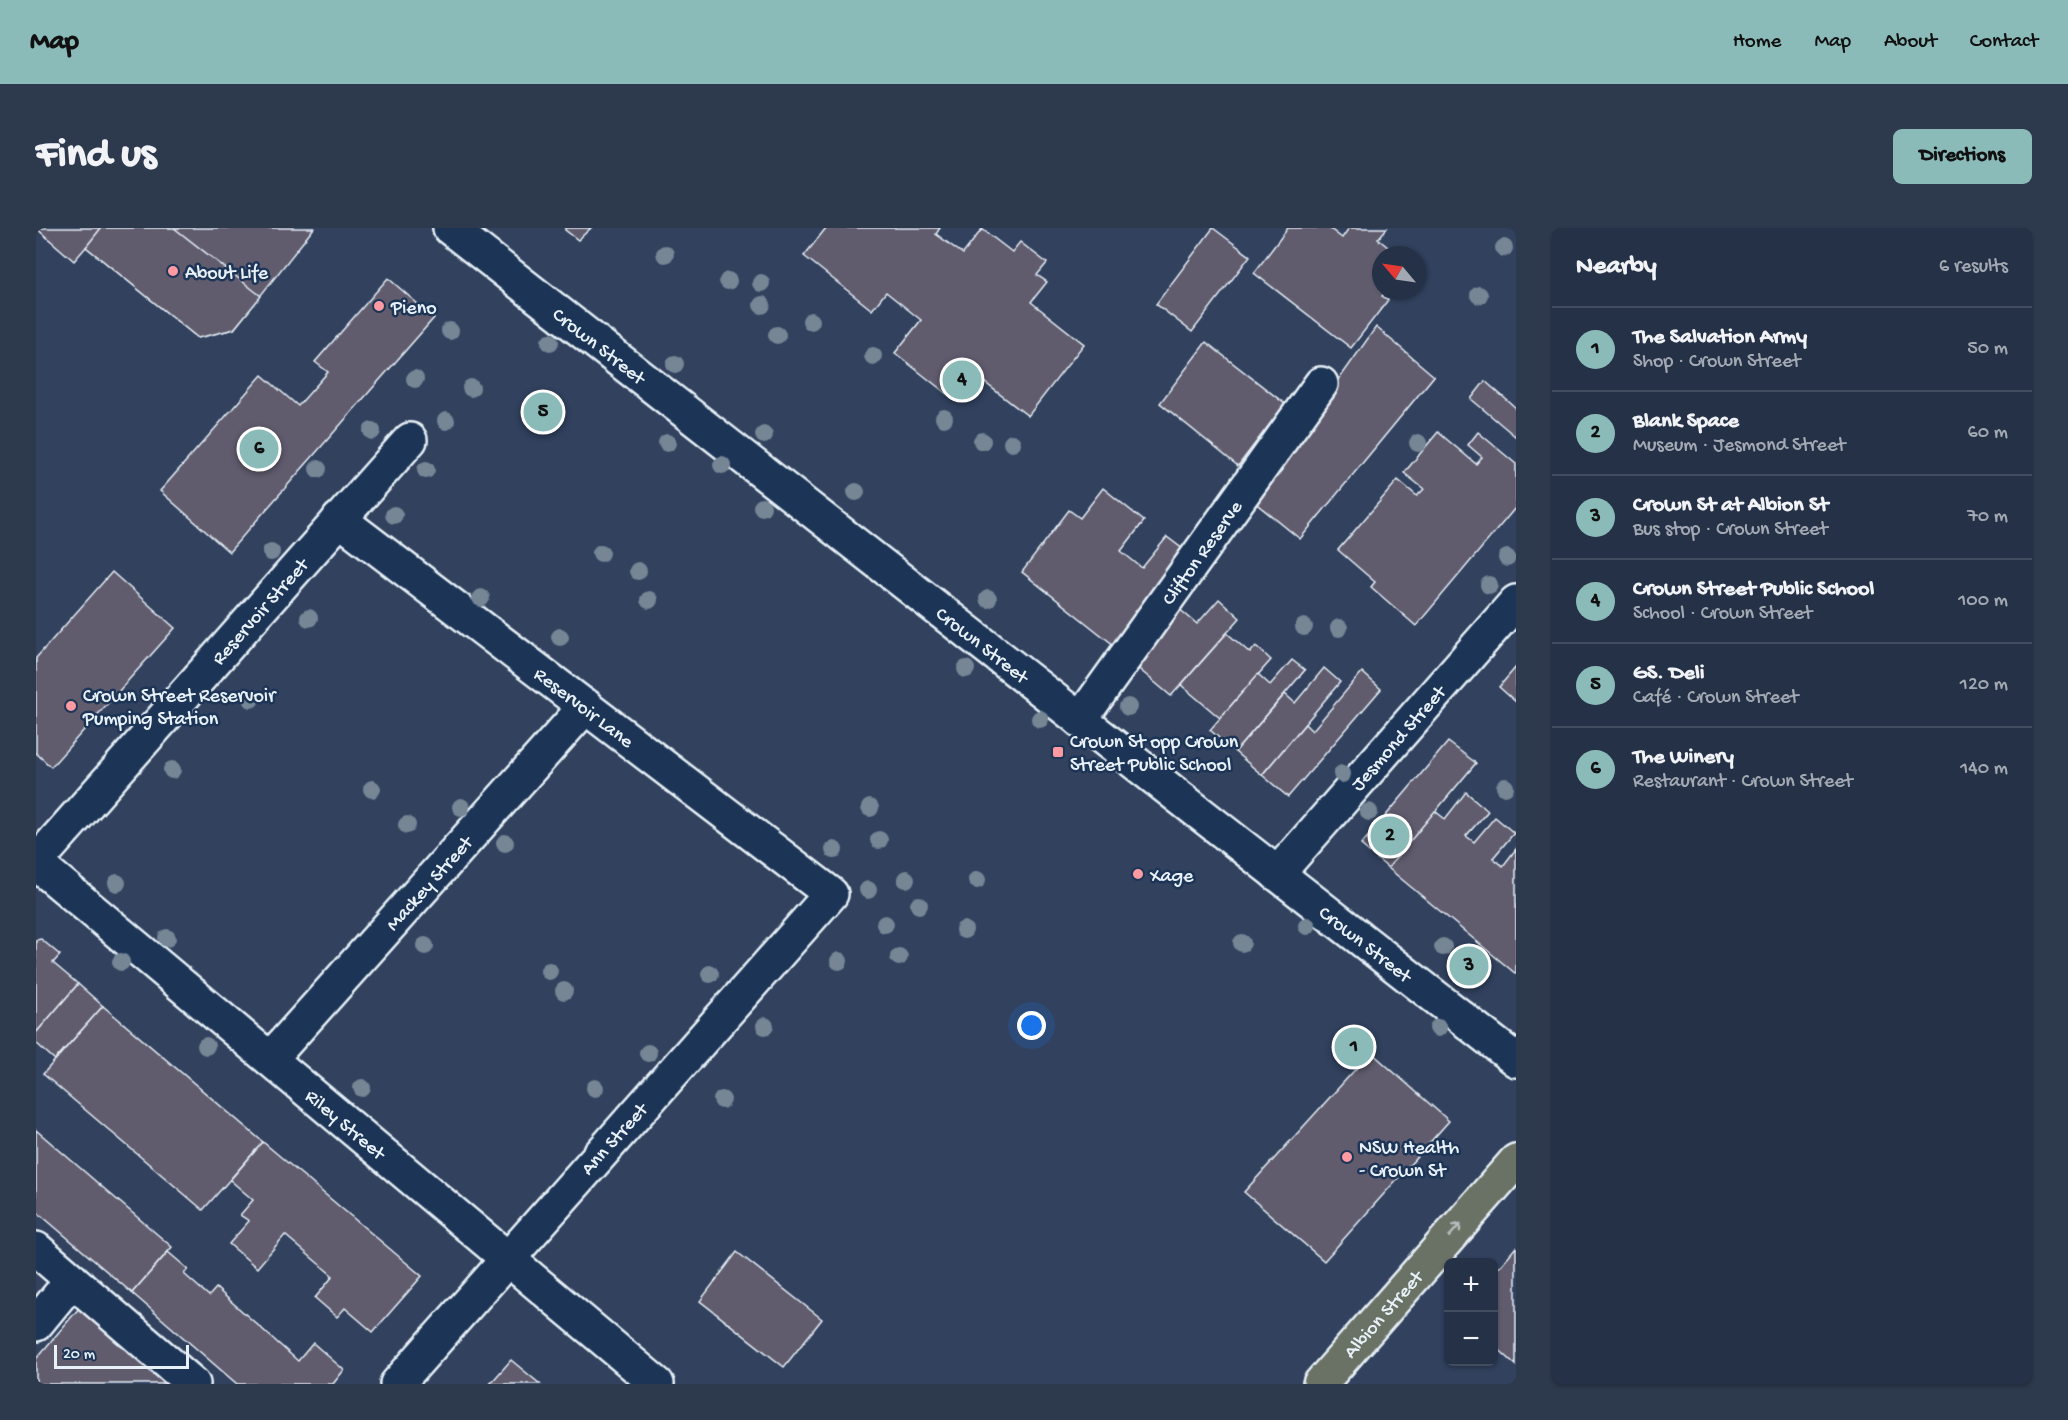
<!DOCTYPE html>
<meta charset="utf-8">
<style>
body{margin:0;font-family:"Gochi Hand",sans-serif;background:#2d394d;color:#f1f3f6}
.controls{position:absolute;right:18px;bottom:18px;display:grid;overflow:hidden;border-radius:9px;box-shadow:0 2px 4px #0004}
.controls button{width:54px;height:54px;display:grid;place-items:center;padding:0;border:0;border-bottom:2px solid #424c5f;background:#253146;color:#f1f3f6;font:30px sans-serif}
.compass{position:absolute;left:1336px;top:18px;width:54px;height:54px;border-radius:50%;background:#253146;box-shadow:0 2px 4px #0004;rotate:299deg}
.scale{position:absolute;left:18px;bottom:15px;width:135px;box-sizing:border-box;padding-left:6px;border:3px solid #e8f1f8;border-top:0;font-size:16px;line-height:21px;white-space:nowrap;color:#e8f1f8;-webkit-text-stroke:4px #1d3557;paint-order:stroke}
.you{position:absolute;left:996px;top:798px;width:21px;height:21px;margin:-15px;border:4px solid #fff;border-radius:50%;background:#1a73e8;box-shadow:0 0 0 9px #1a73e833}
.badge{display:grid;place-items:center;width:39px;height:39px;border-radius:50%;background:#8bbbb9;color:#111;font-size:20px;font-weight:700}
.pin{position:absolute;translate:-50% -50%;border:3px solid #fff;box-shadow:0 2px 6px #0006}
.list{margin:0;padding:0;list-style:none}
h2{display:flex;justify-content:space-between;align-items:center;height:78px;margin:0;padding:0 24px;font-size:26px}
h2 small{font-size:20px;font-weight:400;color:#a3a9b3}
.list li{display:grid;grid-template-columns:39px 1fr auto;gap:18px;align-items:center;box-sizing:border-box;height:84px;padding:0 24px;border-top:2px solid #424c5f}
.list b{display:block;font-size:22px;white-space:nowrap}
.list p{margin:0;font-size:20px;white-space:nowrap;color:#a3a9b3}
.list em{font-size:20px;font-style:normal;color:#a3a9b3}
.map{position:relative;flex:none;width:1480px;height:1156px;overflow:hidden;border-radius:9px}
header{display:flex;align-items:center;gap:36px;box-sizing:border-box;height:84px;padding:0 30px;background:#8bbbb9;color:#111}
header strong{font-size:28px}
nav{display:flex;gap:33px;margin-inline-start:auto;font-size:21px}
.intro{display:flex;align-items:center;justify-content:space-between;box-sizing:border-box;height:144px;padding:0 36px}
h1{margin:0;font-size:42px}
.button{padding:15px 27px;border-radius:9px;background:#8bbbb9;color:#111;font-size:21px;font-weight:700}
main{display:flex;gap:36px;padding:0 36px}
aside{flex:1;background:#253146;border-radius:9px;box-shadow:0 2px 4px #0004}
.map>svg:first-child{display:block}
.building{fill:#605c6e;stroke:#e8f1f8;stroke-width:1.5}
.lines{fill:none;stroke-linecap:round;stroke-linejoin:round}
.minor-casing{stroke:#e8f1f8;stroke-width:38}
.major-casing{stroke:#e8f1f8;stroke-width:38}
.minor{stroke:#1d3557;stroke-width:33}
.major{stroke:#6a7165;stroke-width:33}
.tree{fill:#768695}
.oneway{stroke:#b6bebd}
.poi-dot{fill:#ff9aa2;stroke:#1d3557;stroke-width:2}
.labels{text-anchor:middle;stroke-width:5;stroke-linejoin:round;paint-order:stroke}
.poi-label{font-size:20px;fill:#e8f1f8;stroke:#1d3557;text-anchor:start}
.street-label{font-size:20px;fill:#e8f1f8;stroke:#1d3557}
</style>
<header>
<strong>Map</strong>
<nav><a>Home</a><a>Map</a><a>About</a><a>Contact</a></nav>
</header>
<div class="intro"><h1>Find us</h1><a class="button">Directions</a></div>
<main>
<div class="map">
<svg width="1480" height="1156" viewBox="0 0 1480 1156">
<rect width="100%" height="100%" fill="#31415e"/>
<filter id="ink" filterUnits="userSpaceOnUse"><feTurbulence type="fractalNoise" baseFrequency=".0167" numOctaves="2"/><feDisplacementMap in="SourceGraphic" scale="12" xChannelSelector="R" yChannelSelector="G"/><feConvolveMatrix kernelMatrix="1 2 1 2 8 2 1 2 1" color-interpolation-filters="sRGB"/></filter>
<g filter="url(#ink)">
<g class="building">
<path d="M 0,0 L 278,0 L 198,101 L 162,110 L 50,19 L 38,33 Z"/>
<path d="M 65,0 L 138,0 L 225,68 L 198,101 L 162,110 L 50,19 Z"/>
<path d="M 530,0 L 555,0 L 542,12 L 529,2 Z"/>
<path d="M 790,0 L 904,0 L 900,6 L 927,26 L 946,1 L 976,24 L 984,14 L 1011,35 L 1001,47 L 1011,54 L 995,74 L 1048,116 L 992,188 L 930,140 L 911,166 L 859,125 L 885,92 L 850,64 L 836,82 L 768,28 Z"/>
<path d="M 1177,0 L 1214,28 L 1156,104 L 1120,76 Z"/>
<path d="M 1252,0 L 1293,0 L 1306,10 L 1313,0 L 1351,0 L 1342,11 L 1358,24 L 1355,27 L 1345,27 L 1345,63 L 1350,63 L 1346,68 L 1352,72 L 1315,120 L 1218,45 Z"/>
<path d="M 352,50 L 398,90 L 193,324 L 124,263 L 226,147 L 262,178 L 292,144 L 279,134 Z"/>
<path d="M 1340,99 L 1398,148 L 1264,311 L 1217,273 Z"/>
<path d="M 1170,114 L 1249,176 L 1202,238 L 1124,175 Z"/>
<path d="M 1449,153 L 1480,180 L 1480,209 L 1435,171 Z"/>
<path d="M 1402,204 L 1440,236 L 1446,229 L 1432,217 L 1442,204 L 1480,236 L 1480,279 L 1380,398 L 1335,359 L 1339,354 L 1302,322 L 1362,252 L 1381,268 L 1388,261 L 1368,245 Z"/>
<path d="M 1067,260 L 1108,293 L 1085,323 L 1106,340 L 1131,309 L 1152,325 L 1079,418 L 986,344 L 1033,282 L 1044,290 Z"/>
<path d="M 76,344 L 139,400 L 15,539 L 0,525 L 0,430 Z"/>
<path d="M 1183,371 L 1204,390 L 1135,468 L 1098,437 L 1141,379 L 1161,396 Z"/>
<path d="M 1191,405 L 1214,425 L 1220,418 L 1235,432 L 1184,490 L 1145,457 Z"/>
<path d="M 1256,432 L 1269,442 L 1199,524 L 1174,502 L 1222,446 L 1234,457 Z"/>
<path d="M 1480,439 L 1480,474 L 1463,459 Z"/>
<path d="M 1288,440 L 1304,454 L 1226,547 L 1199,524 L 1249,466 L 1259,475 Z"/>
<path d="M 1326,444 L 1345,461 L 1252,569 L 1226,547 L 1269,496 L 1276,503 Z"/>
<path d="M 1412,514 L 1440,535 L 1352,640 L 1325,617 Z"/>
<path d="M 1430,564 L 1452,583 L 1430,608 L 1438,614 L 1459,589 L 1478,605 L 1457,630 L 1467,638 L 1480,621 L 1480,746 L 1352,640 L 1399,583 L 1409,591 Z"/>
<path d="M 5,711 L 24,727 L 17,735 L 42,756 L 0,805 L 0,712 Z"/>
<path d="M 42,756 L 67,778 L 19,832 L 0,815 L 0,805 Z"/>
<path d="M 67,778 L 227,914 L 167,982 L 7,846 Z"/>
<path d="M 1335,824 L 1413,893 L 1288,1033 L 1208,964 Z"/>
<path d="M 0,902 L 136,1019 L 96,1065 L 0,983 Z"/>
<path d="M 227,914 L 386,1048 L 337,1104 L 309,1080 L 301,1089 L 279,1070 L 297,1048 L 249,1007 L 221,1040 L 193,1016 L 213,993 L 204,987 L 217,972 L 194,952 Z"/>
<path d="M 1480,1019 L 1480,1137 L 1458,1117 L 1458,1045 Z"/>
<path d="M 132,1024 L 152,1041 L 148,1046 L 173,1068 L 180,1060 L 262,1133 L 277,1115 L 308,1142 L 297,1156 L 201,1156 L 96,1065 Z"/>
<path d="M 701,1024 L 786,1091 L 748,1139 L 664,1073 Z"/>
<path d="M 44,1079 L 135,1156 L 0,1156 L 0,1131 Z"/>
<path d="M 475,1132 L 504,1156 L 454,1156 Z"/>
</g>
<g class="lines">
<defs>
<g id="minor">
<path id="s1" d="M 414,0 L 1480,832"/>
<path id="s2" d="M 303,291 L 795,666 L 361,1156"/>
<path id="s3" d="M 1044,492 L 1285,156"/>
<path id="s4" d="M 0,634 L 374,212"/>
<path id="s5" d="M 0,635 L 621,1156"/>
<path id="s6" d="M 1241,646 L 1480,374"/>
<path id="s7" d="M 234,831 L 550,478"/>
<path d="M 0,1021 L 157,1156"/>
<path d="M 0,1096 L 36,1052"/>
</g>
<g id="major">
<path id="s8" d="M 1284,1156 L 1480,933"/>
</g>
</defs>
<use href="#minor" class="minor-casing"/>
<use href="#major" class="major-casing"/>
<use href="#minor" class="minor"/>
<use href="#major" class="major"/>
</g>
<g class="tree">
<circle cx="1468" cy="20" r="9"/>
<circle cx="629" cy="26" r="9"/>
<circle cx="692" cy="53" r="9"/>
<circle cx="725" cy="55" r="9"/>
<circle cx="1443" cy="67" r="9"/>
<circle cx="726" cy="77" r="9"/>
<circle cx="775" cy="93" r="9"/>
<circle cx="414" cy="103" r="9"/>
<circle cx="741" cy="107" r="9"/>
<circle cx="514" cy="114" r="9"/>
<circle cx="837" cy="128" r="9"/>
<circle cx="639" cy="136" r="9"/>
<circle cx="379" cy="151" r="9"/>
<circle cx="435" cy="160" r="9"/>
<circle cx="908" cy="190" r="9"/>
<circle cx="410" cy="193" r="9"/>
<circle cx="336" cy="203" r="9"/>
<circle cx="728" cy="207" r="9"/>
<circle cx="946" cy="213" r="9"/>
<circle cx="631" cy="215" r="9"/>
<circle cx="976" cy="215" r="9"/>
<circle cx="1382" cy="215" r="9"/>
<circle cx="686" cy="237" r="9"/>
<circle cx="282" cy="241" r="9"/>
<circle cx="390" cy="242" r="9"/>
<circle cx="820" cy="264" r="9"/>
<circle cx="726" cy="279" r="9"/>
<circle cx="358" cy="287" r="9"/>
<circle cx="235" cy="324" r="9"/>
<circle cx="565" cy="325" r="9"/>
<circle cx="1471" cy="330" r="9"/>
<circle cx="602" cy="343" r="9"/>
<circle cx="1453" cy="357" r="9"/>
<circle cx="445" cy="370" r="9"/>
<circle cx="952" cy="371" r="9"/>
<circle cx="613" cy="372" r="9"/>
<circle cx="273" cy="390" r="9"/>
<circle cx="1268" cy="399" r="9"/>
<circle cx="1303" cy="400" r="9"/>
<circle cx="524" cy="409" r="9"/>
<circle cx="930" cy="441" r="9"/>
<circle cx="215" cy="471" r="9"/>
<circle cx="1092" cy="479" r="9"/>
<circle cx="1004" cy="491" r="9"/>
<circle cx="136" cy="542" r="9"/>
<circle cx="1306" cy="546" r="9"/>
<circle cx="1469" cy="559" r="9"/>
<circle cx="336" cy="561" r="9"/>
<circle cx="425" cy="579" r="9"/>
<circle cx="834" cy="580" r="9"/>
<circle cx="1333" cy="584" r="9"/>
<circle cx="371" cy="597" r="9"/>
<circle cx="843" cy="612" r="9"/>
<circle cx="469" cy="615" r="9"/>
<circle cx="798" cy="622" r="9"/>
<circle cx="870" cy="651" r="9"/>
<circle cx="941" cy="652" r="9"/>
<circle cx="81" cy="655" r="9"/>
<circle cx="832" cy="662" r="9"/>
<circle cx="883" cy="677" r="9"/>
<circle cx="849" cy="696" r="9"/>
<circle cx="1271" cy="698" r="9"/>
<circle cx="928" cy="702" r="9"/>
<circle cx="131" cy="710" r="9"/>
<circle cx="1206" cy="715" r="9"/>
<circle cx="389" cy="718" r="9"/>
<circle cx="1407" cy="719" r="9"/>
<circle cx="863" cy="729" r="9"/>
<circle cx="803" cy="733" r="9"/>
<circle cx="85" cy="734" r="9"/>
<circle cx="513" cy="743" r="9"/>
<circle cx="674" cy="746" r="9"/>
<circle cx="528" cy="763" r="9"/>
<circle cx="729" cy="798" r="9"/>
<circle cx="1402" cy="800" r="9"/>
<circle cx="170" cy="818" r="9"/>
<circle cx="612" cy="825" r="9"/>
<circle cx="326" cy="860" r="9"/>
<circle cx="559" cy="860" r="9"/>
<circle cx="686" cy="872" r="9"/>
</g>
<defs><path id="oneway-shaft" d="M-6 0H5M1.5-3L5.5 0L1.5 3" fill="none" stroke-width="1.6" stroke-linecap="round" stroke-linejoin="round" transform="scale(1.5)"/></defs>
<use class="oneway" href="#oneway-shaft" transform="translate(1419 1002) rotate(-49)"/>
</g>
<g class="poi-dot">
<circle cx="137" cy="43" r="6"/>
<circle cx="343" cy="78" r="6"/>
<circle cx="35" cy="478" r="6"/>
<rect x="1016" y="518" width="12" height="12" rx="3"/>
<circle cx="1102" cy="646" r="6"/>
<circle cx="1311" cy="929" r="6"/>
</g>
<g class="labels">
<g class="poi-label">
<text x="149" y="50">About Life</text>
<text x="355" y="85">Pieno</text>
<text x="47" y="473">Crown Street Reservoir<tspan x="47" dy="23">Pumping Station</tspan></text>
<text x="1034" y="519">Crown St opp Crown<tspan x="1034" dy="23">Street Public School</tspan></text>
<text x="1114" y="653">Xage</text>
<text x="1323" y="925">NSW Health<tspan x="1323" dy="23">- Crown St</tspan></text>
</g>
<g class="street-label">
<text dy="7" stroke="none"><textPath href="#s1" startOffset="190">Crown Street</textPath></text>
<text dy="7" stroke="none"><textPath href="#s3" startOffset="207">Clifton Reserve</textPath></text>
<text dy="7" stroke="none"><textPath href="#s4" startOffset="336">Reservoir Street</textPath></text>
<text dy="7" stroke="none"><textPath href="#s1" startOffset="676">Crown Street</textPath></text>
<text dy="7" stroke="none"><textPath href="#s2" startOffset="309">Reservoir Lane</textPath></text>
<text dy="7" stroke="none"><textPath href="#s6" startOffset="182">Jesmond Street</textPath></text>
<text dy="7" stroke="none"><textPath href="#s7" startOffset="237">Mackey Street</textPath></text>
<text dy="7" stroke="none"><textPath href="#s1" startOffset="1162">Crown Street</textPath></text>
<text dy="7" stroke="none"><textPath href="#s5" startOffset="405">Riley Street</textPath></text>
<text transform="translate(577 910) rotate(-48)" y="7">Ann Street</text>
<text dy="7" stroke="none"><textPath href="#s8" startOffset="94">Albion Street</textPath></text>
</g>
</g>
</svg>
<div class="controls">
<button>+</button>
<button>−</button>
</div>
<svg class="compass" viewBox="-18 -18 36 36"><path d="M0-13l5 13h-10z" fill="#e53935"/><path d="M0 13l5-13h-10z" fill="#a3a9b3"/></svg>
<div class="scale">20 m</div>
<div class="you"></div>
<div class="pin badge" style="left:1318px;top:819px">1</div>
<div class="pin badge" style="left:1354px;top:608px">2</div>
<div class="pin badge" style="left:1433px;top:738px">3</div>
<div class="pin badge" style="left:926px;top:152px">4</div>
<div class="pin badge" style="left:507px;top:184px">5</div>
<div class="pin badge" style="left:223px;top:221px">6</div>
</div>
<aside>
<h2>Nearby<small>6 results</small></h2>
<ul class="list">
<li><span class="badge">1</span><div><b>The Salvation Army</b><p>Shop · Crown Street</p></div><em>50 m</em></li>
<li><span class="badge">2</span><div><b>Blank Space</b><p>Museum · Jesmond Street</p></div><em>60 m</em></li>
<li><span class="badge">3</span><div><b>Crown St at Albion St</b><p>Bus stop · Crown Street</p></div><em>70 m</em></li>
<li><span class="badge">4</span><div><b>Crown Street Public School</b><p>School · Crown Street</p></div><em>100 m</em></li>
<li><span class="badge">5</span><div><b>GS. Deli</b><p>Café · Crown Street</p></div><em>120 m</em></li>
<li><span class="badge">6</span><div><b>The Winery</b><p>Restaurant · Crown Street</p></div><em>140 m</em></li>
</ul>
</aside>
</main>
